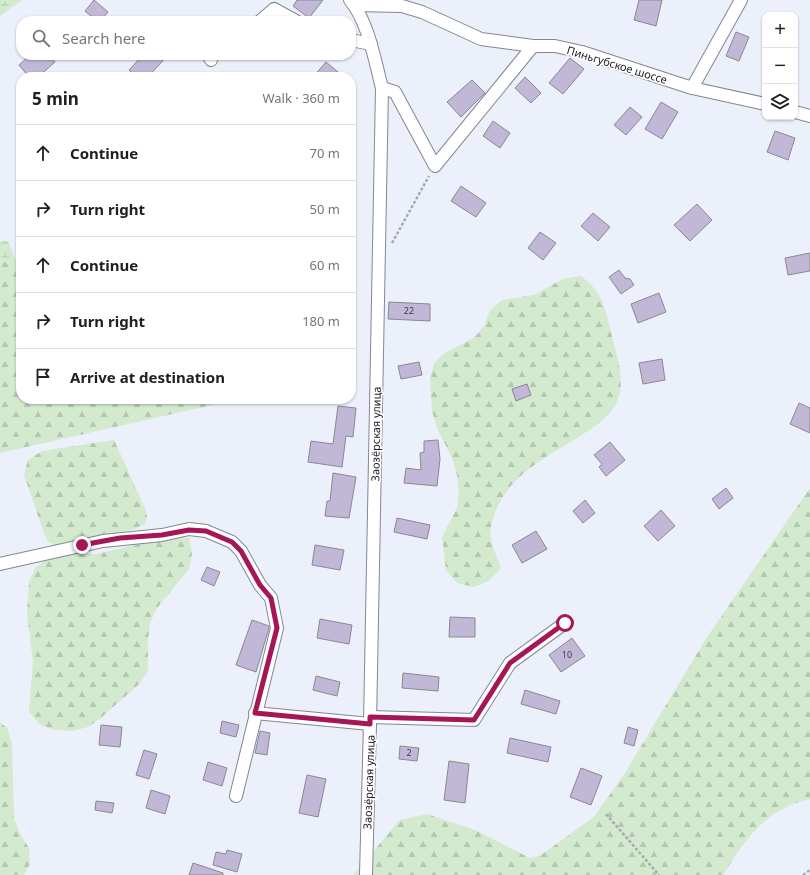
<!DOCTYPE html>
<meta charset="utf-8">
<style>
body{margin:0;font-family:"Noto Sans",sans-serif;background:#f6f6f6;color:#202124}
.controls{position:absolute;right:12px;top:12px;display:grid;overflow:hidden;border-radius:8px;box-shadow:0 1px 3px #0004}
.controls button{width:36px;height:36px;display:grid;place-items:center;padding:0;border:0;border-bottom:1px solid #e0e0e0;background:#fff;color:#202124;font:20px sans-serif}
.stop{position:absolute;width:12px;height:12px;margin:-9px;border:3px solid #a61656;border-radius:50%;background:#fff}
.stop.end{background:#a61656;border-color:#fff;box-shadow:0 1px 4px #0008}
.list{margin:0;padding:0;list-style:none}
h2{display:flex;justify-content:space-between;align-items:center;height:52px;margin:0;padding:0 16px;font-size:17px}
h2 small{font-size:13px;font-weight:400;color:#757577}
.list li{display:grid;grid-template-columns:26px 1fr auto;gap:12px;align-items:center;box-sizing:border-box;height:56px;padding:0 16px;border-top:1px solid #e0e0e0}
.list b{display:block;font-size:15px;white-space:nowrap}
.list em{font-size:13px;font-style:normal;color:#757577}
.icon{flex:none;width:22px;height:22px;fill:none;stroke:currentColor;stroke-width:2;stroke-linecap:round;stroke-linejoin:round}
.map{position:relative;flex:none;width:810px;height:875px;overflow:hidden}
.search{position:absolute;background:#fff;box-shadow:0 1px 3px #0004;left:16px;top:16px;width:340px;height:44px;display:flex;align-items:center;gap:10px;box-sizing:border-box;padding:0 14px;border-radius:16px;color:#757577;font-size:15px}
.panel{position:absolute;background:#fff;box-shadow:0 1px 3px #0004;left:16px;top:72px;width:340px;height:332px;border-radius:16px}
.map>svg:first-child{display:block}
.forest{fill:url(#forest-firs)}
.wetland{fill:url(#wetland-marsh)}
.building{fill:#c1b7d7;stroke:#8b8891}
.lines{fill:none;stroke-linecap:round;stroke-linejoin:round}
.minor-casing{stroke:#838791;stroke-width:14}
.path{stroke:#a6aab2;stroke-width:2.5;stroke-dasharray:3 2;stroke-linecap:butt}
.minor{stroke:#fff;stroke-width:12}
.route{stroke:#a61656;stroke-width:5}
.labels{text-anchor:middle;stroke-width:3.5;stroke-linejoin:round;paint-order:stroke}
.number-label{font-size:9px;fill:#42414c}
.street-label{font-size:11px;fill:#181a1d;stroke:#fff}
</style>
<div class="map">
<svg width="810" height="875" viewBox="0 0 810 875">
<defs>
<pattern id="forest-firs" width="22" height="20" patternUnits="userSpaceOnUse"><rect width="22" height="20" fill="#d3eacf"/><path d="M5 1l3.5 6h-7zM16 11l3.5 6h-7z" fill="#b4c8b1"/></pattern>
<pattern id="wetland-marsh" width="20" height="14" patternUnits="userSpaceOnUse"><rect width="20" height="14" fill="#d3eacf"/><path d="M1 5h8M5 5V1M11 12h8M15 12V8" fill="none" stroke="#b4c8b1"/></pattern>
</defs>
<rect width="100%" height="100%" fill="#ebf0fa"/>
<g class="forest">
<path d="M 21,261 L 21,399 L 223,399 L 221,403 L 0,453 L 0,262 Z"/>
<path d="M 581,276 C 604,293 605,310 612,336 C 617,356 626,382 617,402 C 610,416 594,427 582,435 C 549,456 509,474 495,513 C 492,521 489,531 491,539 C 493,549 498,559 501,568 L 489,581 L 474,587 L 457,583 L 446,570 L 442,537 L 457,508 L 459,491 L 457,475 L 452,458 L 437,428 L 432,411 L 430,379 L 434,363 L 446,352 L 474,338 L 484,326 L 490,310 L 502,300 L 534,295 L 563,279 Z"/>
<path d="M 114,440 L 145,508 L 147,516 L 145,524 L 131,530 L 55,546 L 48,541 L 44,533 L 24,475 L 28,460 L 42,451 Z"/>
<path d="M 810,488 L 810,799 C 765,809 746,839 723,875 L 353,875 L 400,820 L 427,814 L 475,830 L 530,858 L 541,855 L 594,817 L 625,773 L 707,637 Z"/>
<path d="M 189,538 L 192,554 L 189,569 L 157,608 L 150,623 L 148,639 L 148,671 L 139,684 L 102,717 L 88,727 L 72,731 L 56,730 L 40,725 L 29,712 L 33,662 L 27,614 L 29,582 L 36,567 L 49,558 L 65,554 L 97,554 L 161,539 Z"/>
<path d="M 0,722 L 7,728 L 12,743 L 14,818 L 20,834 L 29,848 L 30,864 L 24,875 L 0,875 Z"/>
</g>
<g class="wetland">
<path d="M 0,0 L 22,0 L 0,16 Z"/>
<path d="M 0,241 L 8,241 L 16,261 L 0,262 Z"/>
</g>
<g class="building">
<path d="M 94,0 L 108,12 L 100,21 L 97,21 L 85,11 Z"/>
<path d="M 297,0 L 323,0 L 309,18 L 293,6 Z"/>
<path d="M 639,0 L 662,0 L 656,26 L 634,20 Z"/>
<path d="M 736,32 L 749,37 L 739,61 L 726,56 Z"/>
<path d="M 30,55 L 49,55 L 55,62 L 38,77 L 29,77 L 19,65 Z"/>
<path d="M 143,55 L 168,55 L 148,77 L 136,77 L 129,70 Z"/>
<path d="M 570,58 L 584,69 L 563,94 L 549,83 Z"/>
<path d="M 326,62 L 344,77 L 313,77 Z"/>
<path d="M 525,77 L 541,93 L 531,103 L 515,88 Z"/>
<path d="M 472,80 L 485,93 L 461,117 L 447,102 Z"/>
<path d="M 661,102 L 678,112 L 662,139 L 645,129 Z"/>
<path d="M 630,107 L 642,117 L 626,135 L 614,125 Z"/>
<path d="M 493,121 L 510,133 L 500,148 L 483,136 Z"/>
<path d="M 775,131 L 795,138 L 788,160 L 767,152 Z"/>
<path d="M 461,186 L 486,203 L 476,217 L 451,201 Z"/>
<path d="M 697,204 L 712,220 L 690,241 L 674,225 Z"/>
<path d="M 593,213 L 610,227 L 598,241 L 581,226 Z"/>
<path d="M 540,232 L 556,243 L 543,260 L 528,248 Z"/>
<path d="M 810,253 L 810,271 L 788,275 L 785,258 Z"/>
<path d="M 619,270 L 625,278 L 630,279 L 634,285 L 621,294 L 609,277 Z"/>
<path d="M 659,293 L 666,312 L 638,323 L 631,304 Z"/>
<path d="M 389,302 L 430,304 L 430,321 L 388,319 Z"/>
<path d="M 662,359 L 665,380 L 643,384 L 639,363 Z"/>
<path d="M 419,362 L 422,375 L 401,379 L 398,366 Z"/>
<path d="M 527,384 L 531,395 L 516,401 L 512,389 Z"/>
<path d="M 799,403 L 810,408 L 810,433 L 790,424 Z"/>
<path d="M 338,406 L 356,408 L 353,437 L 346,436 L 342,467 L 308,462 L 311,441 L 333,444 Z"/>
<path d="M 438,440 L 440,459 L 437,486 L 404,483 L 406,468 L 421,470 L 420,453 L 424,452 L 424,441 Z"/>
<path d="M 610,442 L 625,460 L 606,476 L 599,467 L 602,464 L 594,455 Z"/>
<path d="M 333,473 L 356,477 L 349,518 L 325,516 L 327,501 L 330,501 Z"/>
<path d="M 726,488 L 733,498 L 719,509 L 712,499 Z"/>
<path d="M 585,500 L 595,513 L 583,523 L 573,511 Z"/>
<path d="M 661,510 L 675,526 L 658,541 L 644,526 Z"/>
<path d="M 397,518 L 430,525 L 427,539 L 394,532 Z"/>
<path d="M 536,531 L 547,549 L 522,563 L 512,545 Z"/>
<path d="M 315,545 L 344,550 L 340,570 L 312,565 Z"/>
<path d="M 207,567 L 220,572 L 214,586 L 201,580 Z"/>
<path d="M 450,617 L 475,618 L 475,637 L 449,637 Z"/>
<path d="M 320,619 L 352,625 L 349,644 L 317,638 Z"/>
<path d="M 252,620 L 269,626 L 269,628 L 256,672 L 236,665 Z"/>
<path d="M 572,638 L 585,656 L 561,672 L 549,655 Z"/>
<path d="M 403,673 L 439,677 L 438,691 L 402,688 Z"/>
<path d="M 316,676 L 340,682 L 337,696 L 313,690 Z"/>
<path d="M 525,690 L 560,701 L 556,714 L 521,704 Z"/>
<path d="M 222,721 L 239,725 L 236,737 L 220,733 Z"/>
<path d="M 101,725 L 122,727 L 120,747 L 99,745 Z"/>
<path d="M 628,727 L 638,730 L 634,746 L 624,743 Z"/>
<path d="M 260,731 L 270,733 L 267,755 L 255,753 Z"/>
<path d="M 510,738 L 551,747 L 548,762 L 507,753 Z"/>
<path d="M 400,746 L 419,748 L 417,761 L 399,759 Z"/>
<path d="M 144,750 L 157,754 L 149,779 L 136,775 Z"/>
<path d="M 449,761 L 469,764 L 465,803 L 444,800 Z"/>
<path d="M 208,762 L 227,768 L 222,786 L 203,780 Z"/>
<path d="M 581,768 L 602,776 L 591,805 L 570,797 Z"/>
<path d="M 307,775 L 326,779 L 318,817 L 299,813 Z"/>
<path d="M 151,790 L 170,796 L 165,814 L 146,808 Z"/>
<path d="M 96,801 L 114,803 L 112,813 L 95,810 Z"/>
<path d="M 227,850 L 242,854 L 237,872 L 213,865 L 216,852 L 226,854 Z"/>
<path d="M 193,863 L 223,873 L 223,875 L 189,875 Z"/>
</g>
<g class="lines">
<defs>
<g id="minor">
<path d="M 350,0 C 368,21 375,61 382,88 L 370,724 L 366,875"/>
<path d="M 354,5 L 402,6 L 422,12 L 481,39 L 533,46 L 555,46 L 582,52 L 692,88 L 765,104"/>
<path d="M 260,21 L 274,9 L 296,21"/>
<path d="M 351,40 L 371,44"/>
<path d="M 208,55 L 211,60"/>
<path d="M 382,88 L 395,92 L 435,166 L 533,46"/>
<path d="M 692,88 L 741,0"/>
<path d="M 795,112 L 810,116"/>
<path d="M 0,564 L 103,541 L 162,535 L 189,529 L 206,531 L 232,542 L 241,551 L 260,585 L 271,598 L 277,628 L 236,796"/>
<path d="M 255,713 L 370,724"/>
<path d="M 370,717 L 474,720 L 510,663 L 565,623"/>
</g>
</defs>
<use href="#minor" class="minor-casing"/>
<g class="path">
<path d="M 392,243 L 429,176"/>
<path d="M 606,814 L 659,875"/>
<path d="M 803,875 L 810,870"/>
</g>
<use href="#minor" class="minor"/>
</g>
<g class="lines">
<path class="route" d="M 82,545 L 120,538 L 162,535 L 189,530 L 206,531 L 232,542 L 241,551 L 260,585 L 271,598 L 277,628 L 255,713 L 370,724 L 370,717 L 474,720 L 510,663 L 565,623"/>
</g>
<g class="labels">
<g class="number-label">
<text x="409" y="314">22</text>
<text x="567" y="658">10</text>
<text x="409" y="756">2</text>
</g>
<g class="street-label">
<text transform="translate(617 65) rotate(17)" y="4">Пиньгубское шоссе</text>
<text transform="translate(376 434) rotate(-89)" y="4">Заозёрская улица</text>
<text transform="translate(369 782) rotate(-88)" y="4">Заозёрская улица</text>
</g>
</g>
</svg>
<div class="controls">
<button>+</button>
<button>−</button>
<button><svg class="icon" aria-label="layers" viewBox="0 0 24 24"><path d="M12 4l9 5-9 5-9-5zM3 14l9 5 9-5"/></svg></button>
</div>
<div class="stop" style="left:565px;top:623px"></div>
<div class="stop end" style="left:82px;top:545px"></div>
<div class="search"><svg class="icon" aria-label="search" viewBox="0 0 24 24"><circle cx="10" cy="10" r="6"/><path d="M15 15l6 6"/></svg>Search here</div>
<section class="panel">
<h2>5 min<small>Walk · 360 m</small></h2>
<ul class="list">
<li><svg class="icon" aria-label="ahead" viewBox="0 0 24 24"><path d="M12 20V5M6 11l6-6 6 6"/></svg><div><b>Continue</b></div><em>70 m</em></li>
<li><svg class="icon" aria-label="right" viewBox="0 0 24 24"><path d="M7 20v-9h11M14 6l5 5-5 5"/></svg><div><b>Turn right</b></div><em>50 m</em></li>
<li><svg class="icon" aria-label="ahead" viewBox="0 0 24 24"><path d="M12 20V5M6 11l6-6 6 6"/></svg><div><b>Continue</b></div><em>60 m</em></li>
<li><svg class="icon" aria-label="right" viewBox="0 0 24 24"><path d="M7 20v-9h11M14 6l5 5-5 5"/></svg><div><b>Turn right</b></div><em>180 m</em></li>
<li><svg class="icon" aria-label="arrive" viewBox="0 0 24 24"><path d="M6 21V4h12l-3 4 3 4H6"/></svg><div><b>Arrive at destination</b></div></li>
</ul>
</section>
</div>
